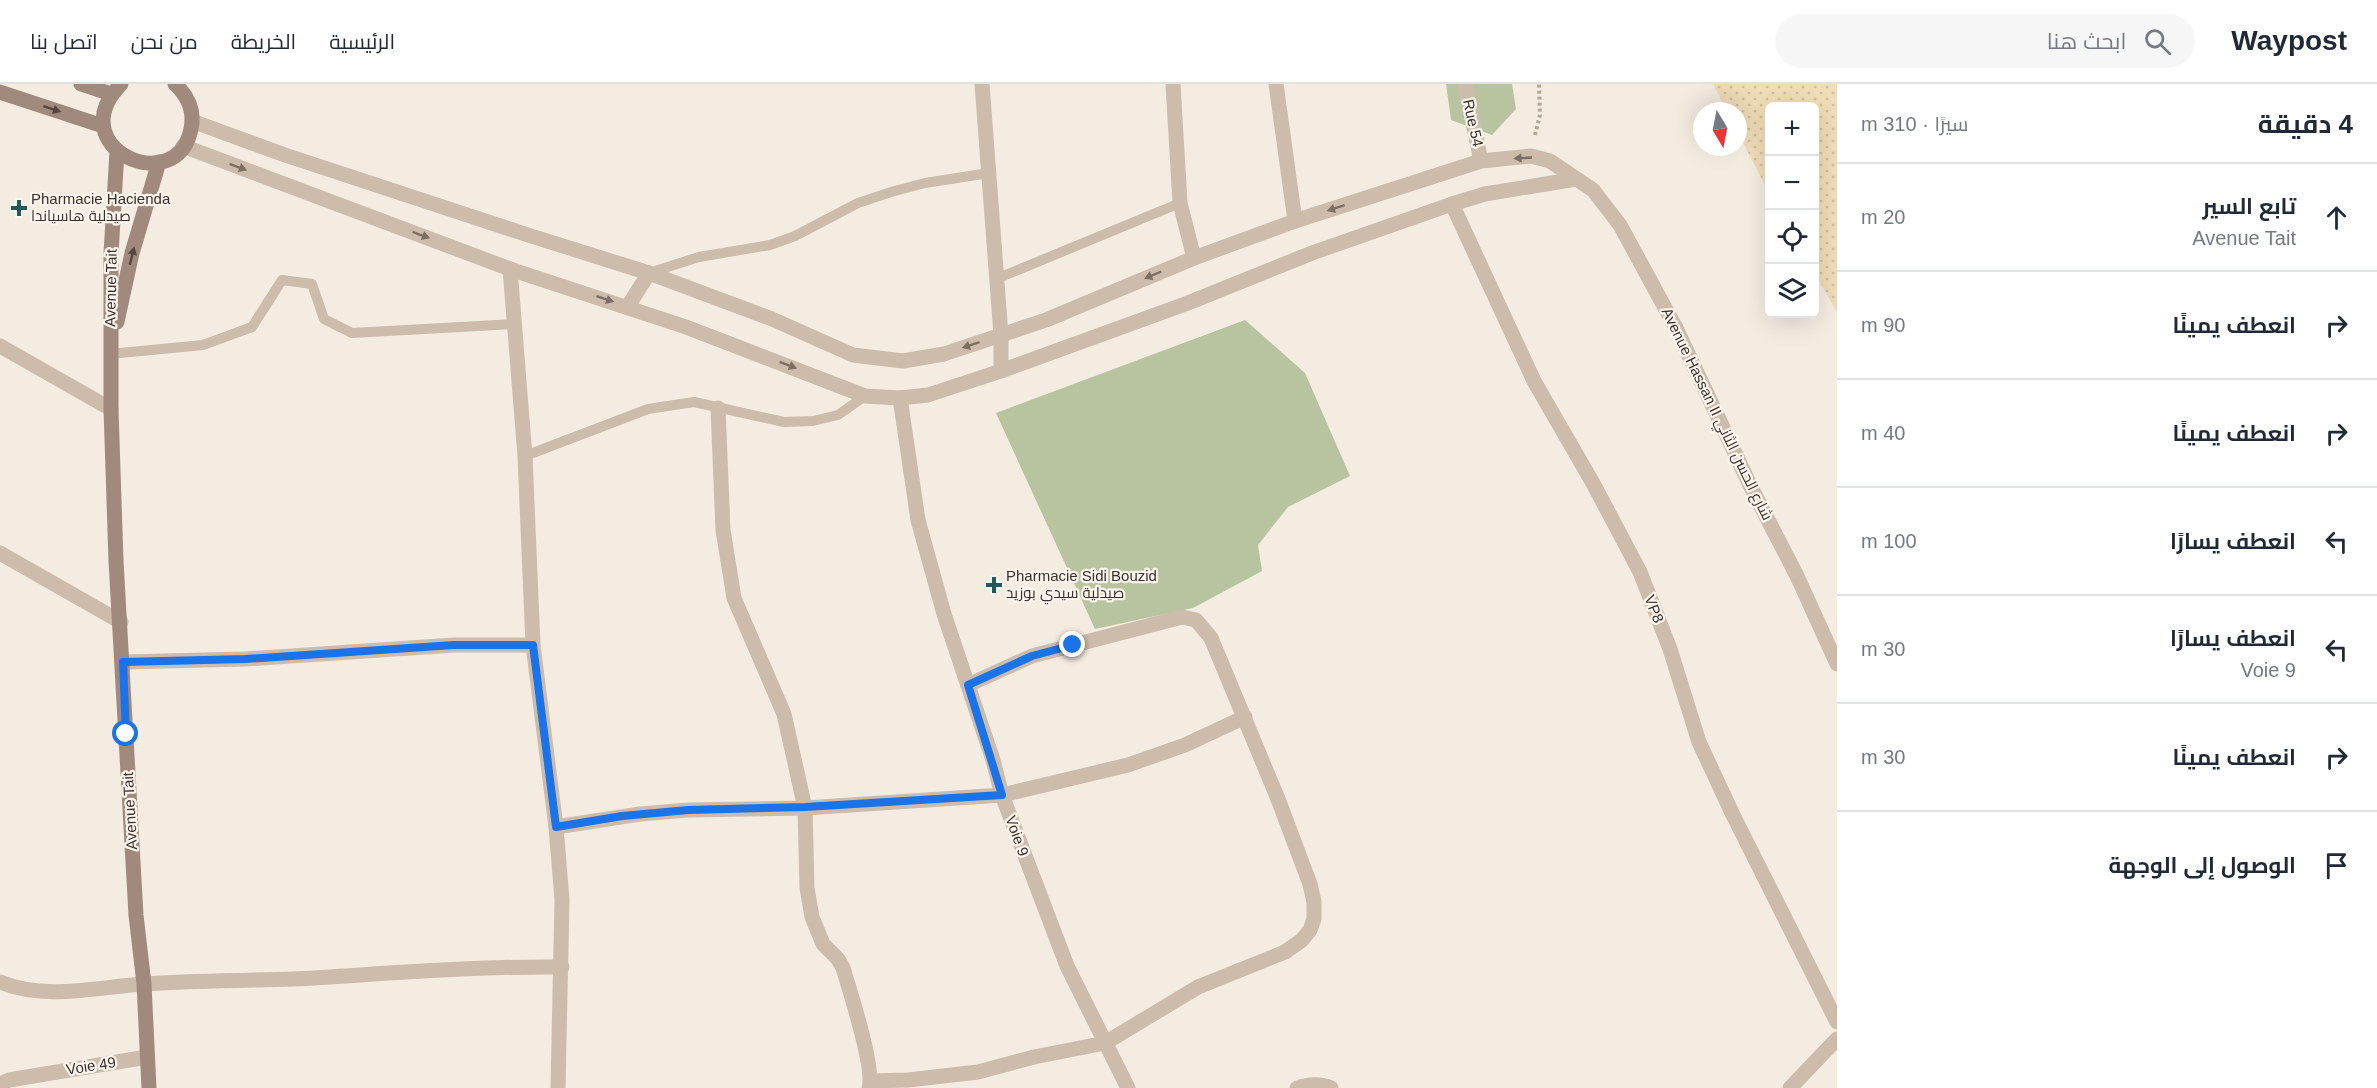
<!DOCTYPE html>
<html lang="ar">
<meta charset="utf-8">
<style>
body{margin:0;font-family:Helvetica,Cairo,sans-serif;background:#f6f6f7;color:#1f2937;direction:rtl}
.controls{position:absolute;right:18px;top:18px;display:grid;overflow:hidden;border-radius:9px;box-shadow:0 6px 24px #0002}
.controls button{width:54px;height:54px;display:grid;place-items:center;padding:0;border:0;border-bottom:2px solid #e0e1e3;background:#fff;color:#1f2937;font:30px sans-serif}
.compass{position:absolute;left:1693px;top:18px;width:54px;height:54px;border-radius:50%;background:#fff;box-shadow:0 6px 24px #0002;rotate:170deg}
.stop{position:absolute;width:18px;height:18px;margin:-14px;border:4px solid #1a73e8;border-radius:50%;background:#fff}
.stop.end{background:#1a73e8;border-color:#fff;box-shadow:0 2px 6px #0008}
.list{margin:0;padding:0;list-style:none}
h2{display:flex;justify-content:space-between;align-items:center;height:78px;margin:0;padding:0 24px;font-size:26px}
h2 small{font-size:20px;font-weight:400;color:#747a83}
.list li{display:grid;grid-template-columns:39px 1fr auto;gap:18px;align-items:center;box-sizing:border-box;height:108px;padding:0 24px;border-top:2px solid #e0e1e3}
.list b{display:block;font-size:22px;white-space:nowrap}
.list p{margin:0;font-size:20px;white-space:nowrap;color:#747a83}
.list em{font-size:20px;font-style:normal;color:#747a83}
.icon{flex:none;width:33px;height:33px;fill:none;stroke:currentColor;stroke-width:2;stroke-linecap:round;stroke-linejoin:round}
.map{position:relative;flex:none;width:1837px;height:1004px;overflow:hidden;direction:ltr}
header{display:flex;align-items:center;gap:36px;box-sizing:border-box;height:84px;padding:0 30px;background:#fff;border-bottom:2px solid #e0e1e3}
header strong{font-size:28px}
nav{display:flex;gap:33px;margin-inline-start:auto;font-size:21px}
.search{width:420px;height:54px;background:#f6f6f7;display:flex;align-items:center;gap:15px;box-sizing:border-box;padding:0 21px;border-radius:33px;color:#747a83;font-size:22px}
main{display:flex}
aside{flex:1;background:#fff}
.map>svg:first-child{display:block}
.sand{fill:url(#sand-dots)}
.park{fill:#b8c4a0}
.lines{fill:none;stroke-linecap:round;stroke-linejoin:round}
.path{stroke:#b9a596;stroke-width:4;stroke-dasharray:3 3;stroke-linecap:butt}
.lane{stroke:#cdbbac;stroke-width:10}
.street{stroke:#cdbbac;stroke-width:15}
.secondary{stroke:#a18a7d;stroke-width:15}
.oneway{fill:#544640}
.oneway2{fill:#7d6f65}
.route{stroke:#1a73e8;stroke-width:8}
.poi-dot{fill:#1f5a5e;stroke:#fbf5ee;stroke-width:2}
.labels{text-anchor:middle;stroke-width:4.5;stroke-linejoin:round;paint-order:stroke}
.street-label{font-size:15px;fill:#3b302b;stroke:#fbf5ee}
.poi-label{font-size:15px;fill:#3b302b;stroke:#fbf5ee;text-anchor:start}
</style>
<header>
<strong>Waypost</strong>
<div class="search"><svg class="icon" aria-label="search" viewBox="0 0 24 24"><circle cx="10" cy="10" r="6"/><path d="M15 15l6 6"/></svg>ابحث هنا</div>
<nav><a>الرئيسية</a><a>الخريطة</a><a>من نحن</a><a>اتصل بنا</a></nav>
</header>
<main>
<aside>
<h2>4 دقيقة<small>سيرًا · 310 m</small></h2>
<ul class="list">
<li><svg class="icon" aria-label="ahead" viewBox="0 0 24 24"><path d="M12 20V5M6 11l6-6 6 6"/></svg><div><b>تابع السير</b><p>Avenue Tait</p></div><em>20 m</em></li>
<li><svg class="icon" aria-label="right" viewBox="0 0 24 24"><path d="M7 20v-9h11M14 6l5 5-5 5"/></svg><div><b>انعطف يمينًا</b></div><em>90 m</em></li>
<li><svg class="icon" aria-label="right" viewBox="0 0 24 24"><path d="M7 20v-9h11M14 6l5 5-5 5"/></svg><div><b>انعطف يمينًا</b></div><em>40 m</em></li>
<li><svg class="icon" aria-label="left" viewBox="0 0 24 24"><path d="M17 20v-9H6M10 6l-5 5 5 5"/></svg><div><b>انعطف يسارًا</b></div><em>100 m</em></li>
<li><svg class="icon" aria-label="left" viewBox="0 0 24 24"><path d="M17 20v-9H6M10 6l-5 5 5 5"/></svg><div><b>انعطف يسارًا</b><p>Voie 9</p></div><em>30 m</em></li>
<li><svg class="icon" aria-label="right" viewBox="0 0 24 24"><path d="M7 20v-9h11M14 6l5 5-5 5"/></svg><div><b>انعطف يمينًا</b></div><em>30 m</em></li>
<li><svg class="icon" aria-label="arrive" viewBox="0 0 24 24"><path d="M6 21V4h12l-3 4 3 4H6"/></svg><div><b>الوصول إلى الوجهة</b></div></li>
</ul>
</aside>
<div class="map">
<svg width="1837" height="1004" viewBox="0 0 1837 1004">
<defs>
<pattern id="sand-dots" width="8" height="8" patternUnits="userSpaceOnUse" patternTransform="scale(1.5)"><rect width="8" height="8" fill="#efdcb8"/><path d="M2 2h.1M6 6h.1" fill="none" stroke="#cebd9e" stroke-width="1.8" stroke-linecap="round"/></pattern>
</defs>
<rect width="100%" height="100%" fill="#f4ebe1"/>
<path class="sand" d="M 1713,0 L 1837,0 L 1837,229 L 1815,189 L 1814,22 L 1770,22 L 1769,109 L 1738,49 L 1738,27 L 1727,27 Z"/>
<g class="park">
<path d="M 1446,0 L 1512,0 L 1516,25 L 1492,51 L 1451,36 Z"/>
<path d="M 1245,236 L 1305,289 L 1350,392 L 1288,423 L 1258,461 L 1262,487 L 1193,524 L 1095,545 L 996,329 Z"/>
</g>
<g class="lines">
<path class="path" d="M 1535,51 L 1540,31 L 1539,0"/>
<g class="lane">
<path d="M 649,189 L 699,173 L 770,161 L 795,152 L 858,119 L 891,108 L 925,99 L 989,89"/>
<path d="M 996,195 L 1180,119"/>
<path d="M 110,270 L 203,261 L 252,243 L 282,196 L 312,200 L 324,235 L 352,249 L 515,240"/>
<path d="M 525,372 L 648,325 L 694,318 L 784,338 L 813,337 L 838,331 L 865,312"/>
</g>
<g class="street">
<path d="M 982,0 L 1001,251 L 1001,287"/>
<path d="M 1173,0 L 1180,119 L 1194,174"/>
<path d="M 1276,0 L 1295,137"/>
<path d="M 1465,0 L 1481,77"/>
<path d="M 192,37 L 285,71 L 528,151 L 649,189 L 772,235 L 853,271 L 903,277 L 944,270 L 1046,236 L 1194,174 L 1295,137 L 1481,77 L 1531,72 L 1550,77 L 1593,106 L 1620,141 L 1676,244 L 1751,403 L 1797,492 L 1837,580"/>
<path d="M 183,62 L 510,185 L 686,243 L 865,312 L 900,314 L 928,311 L 1001,287 L 1188,219 L 1312,169 L 1452,120 L 1485,110 L 1576,95"/>
<path d="M 1452,120 L 1534,297 L 1594,401 L 1640,488 L 1670,565 L 1699,658 L 1733,731 L 1837,938"/>
<path d="M 510,185 L 525,372 L 533,561 L 556,743 L 562,816 L 558,1004"/>
<path d="M 628,222 L 649,189"/>
<path d="M 0,262 L 111,325"/>
<path d="M 900,314 L 918,436 L 944,530 L 993,676 L 1002,711 L 1067,882 L 1128,1004"/>
<path d="M 718,324 L 723,446 L 734,514 L 784,630 L 805,724 L 807,804 L 812,833 L 823,860 L 838,875 L 843,884 C 850,907 875,985 869,1004"/>
<path d="M 0,469 L 121,538"/>
<path d="M 123,578 L 245,575 L 454,561 L 533,561"/>
<path d="M 556,743 L 640,730 L 688,726 L 805,724 L 1002,711 L 1128,681 L 1185,661 L 1245,633"/>
<path d="M 0,898 C 46,917 96,903 144,900 C 194,896 244,897 294,895 C 383,890 472,882 562,883"/>
<path d="M 871,997 L 908,996 L 978,988 L 1034,973 L 1105,959 L 1198,903 L 1285,868 L 1302,856 L 1310,846 L 1314,835 L 1314,818 L 1310,800 L 1278,715 L 1211,554 L 1196,536 L 1182,533 L 1032,572 L 968,601"/>
<path d="M 0,1000 L 9,996 L 147,973"/>
<path d="M 1297,1004 C 1309,1000 1319,999 1331,1004"/>
<path d="M 1790,1004 L 1837,955"/>
</g>
<g class="secondary">
<path d="M 81,0 L 111,10"/>
<path d="M 121,0 C 59,64 177,116 191,45 C 195,26 188,12 175,0"/>
<path d="M 0,8 L 103,42"/>
<path d="M 117,67 L 111,170 L 111,325 L 116,477 L 136,831 L 144,900 L 149,1004"/>
<path d="M 117,238 L 132,169 L 159,78"/>
</g>
</g>
<defs><path id="oneway-solid" d="M-6-.8H1V-3.2L6.5 0L1 3.2V.8H-6Z" transform="scale(1.5)"/></defs>
<g class="oneway">
<use href="#oneway-solid" transform="translate(52 25) rotate(18)"/>
<use href="#oneway-solid" transform="translate(132 172) rotate(-76)"/>
</g>
<g class="oneway2">
<use href="#oneway-solid" transform="translate(1523 74) rotate(177)"/>
<use href="#oneway-solid" transform="translate(238 83) rotate(21)"/>
<use href="#oneway-solid" transform="translate(1336 124) rotate(162)"/>
<use href="#oneway-solid" transform="translate(421 151) rotate(20)"/>
<use href="#oneway-solid" transform="translate(1153 191) rotate(157)"/>
<use href="#oneway-solid" transform="translate(605 215) rotate(18)"/>
<use href="#oneway-solid" transform="translate(971 261) rotate(162)"/>
<use href="#oneway-solid" transform="translate(788 281) rotate(21)"/>
</g>
<g class="lines">
<path class="route" d="M 126,650 L 123,578 L 245,575 L 454,561 L 533,561 L 556,743 L 622,732 L 688,726 L 805,723 L 1002,711 L 968,601 L 1032,572 L 1073,561"/>
</g>
<g class="poi-dot">
<path d="M16 115h6v6h6v6h-6v6h-6v-6h-6v-6h6z"/>
<path d="M991 492h6v6h6v6h-6v6h-6v-6h-6v-6h6z"/>
</g>
<g class="labels">
<g class="street-label">
<text transform="translate(1473 39) rotate(78)" y="5">Rue 54</text>
<text transform="translate(111 204) rotate(-89)" y="5">Avenue Tait</text>
<text transform="translate(1717 330) rotate(64)" y="5">Avenue Hassan II شارع الحسن الثاني</text>
<text transform="translate(1654 525) rotate(69)" y="5">VP8</text>
<text transform="translate(130 727) rotate(-93)" y="5">Avenue Tait</text>
<text transform="translate(1017 752) rotate(70)" y="5">Voie 9</text>
<text transform="translate(91 982) rotate(-9)" y="5">Voie 49</text>
</g>
<g class="poi-label">
<text x="31" y="120">Pharmacie Hacienda<tspan x="31" dy="17">صيدلية هاسياندا</tspan></text>
<text x="1006" y="497">Pharmacie Sidi Bouzid<tspan x="1006" dy="17">صيدلية سيدي بوزيد</tspan></text>
</g>
</g>
</svg>
<div class="controls">
<button>+</button>
<button>−</button>
<button><svg class="icon" aria-label="locate" viewBox="0 0 24 24"><circle cx="12" cy="12" r="6"/><path d="M12 2v4M12 18v4M2 12h4M18 12h4"/></svg></button>
<button><svg class="icon" aria-label="layers" viewBox="0 0 24 24"><path d="M12 4l9 5-9 5-9-5zM3 14l9 5 9-5"/></svg></button>
</div>
<svg class="compass" viewBox="-18 -18 36 36"><path d="M0-13l5 13h-10z" fill="#e53935"/><path d="M0 13l5-13h-10z" fill="#747a83"/></svg>
<div class="stop" style="left:126px;top:650px"></div>
<div class="stop end" style="left:1073px;top:561px"></div>
</div>
</main>
